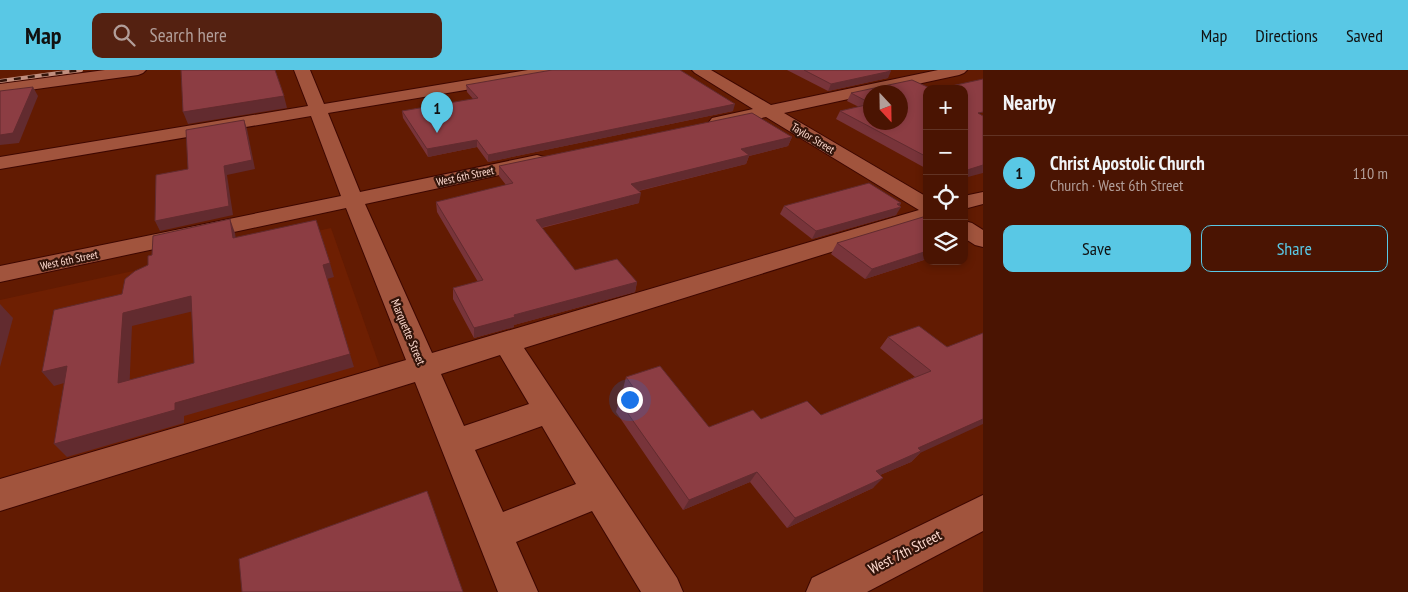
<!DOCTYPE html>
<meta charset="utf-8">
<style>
body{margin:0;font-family:"PT Sans Narrow",sans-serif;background:#542111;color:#f1f3f6}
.controls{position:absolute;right:15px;top:15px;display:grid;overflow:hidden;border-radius:10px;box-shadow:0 2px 8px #0003}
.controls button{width:45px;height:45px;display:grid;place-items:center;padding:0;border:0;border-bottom:1px solid #613324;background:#4a1402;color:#f1f3f6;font:25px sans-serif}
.compass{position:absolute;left:863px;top:15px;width:45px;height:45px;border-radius:50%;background:#4a1402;box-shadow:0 2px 8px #0003;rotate:158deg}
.you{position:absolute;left:629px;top:329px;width:18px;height:18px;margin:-12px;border:4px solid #fff;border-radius:50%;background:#1a73e8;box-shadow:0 0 0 8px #1a73e833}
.badge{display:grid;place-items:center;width:32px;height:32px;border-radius:50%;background:#59c8e5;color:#111;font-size:16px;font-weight:700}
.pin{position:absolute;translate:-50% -41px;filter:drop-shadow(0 1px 2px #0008)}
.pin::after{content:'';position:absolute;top:26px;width:18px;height:15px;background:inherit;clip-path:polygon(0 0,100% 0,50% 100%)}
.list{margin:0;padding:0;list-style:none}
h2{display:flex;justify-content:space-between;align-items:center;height:65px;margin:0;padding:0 20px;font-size:21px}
h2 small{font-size:16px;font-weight:400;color:#b29e99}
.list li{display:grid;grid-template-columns:32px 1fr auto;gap:15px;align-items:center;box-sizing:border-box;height:75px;padding:0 20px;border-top:1px solid #613324}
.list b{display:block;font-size:19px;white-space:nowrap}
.list p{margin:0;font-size:16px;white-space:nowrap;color:#b29e99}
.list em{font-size:16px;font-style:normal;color:#b29e99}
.actions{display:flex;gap:10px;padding:15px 20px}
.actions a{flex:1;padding:11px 0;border:1px solid #59c8e5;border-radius:10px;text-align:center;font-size:18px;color:#59c8e5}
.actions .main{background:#59c8e5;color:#111}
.icon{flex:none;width:28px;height:28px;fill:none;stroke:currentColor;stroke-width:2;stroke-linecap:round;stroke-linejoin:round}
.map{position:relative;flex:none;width:983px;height:522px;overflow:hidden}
header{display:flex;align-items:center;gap:30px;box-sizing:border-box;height:70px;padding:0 25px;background:#59c8e5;color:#111}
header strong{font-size:24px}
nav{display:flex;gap:28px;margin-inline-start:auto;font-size:18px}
.search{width:350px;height:45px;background:#542111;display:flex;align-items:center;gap:12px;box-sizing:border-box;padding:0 18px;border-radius:10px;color:#b29e99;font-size:19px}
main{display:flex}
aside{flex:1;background:#4a1402}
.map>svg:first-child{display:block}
.built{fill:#6e1f02}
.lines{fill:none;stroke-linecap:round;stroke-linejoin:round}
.minor-casing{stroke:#3d0700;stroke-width:2}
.minor{fill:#a1543d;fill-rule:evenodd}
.rail-casing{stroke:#c18f7f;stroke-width:4}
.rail{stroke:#33140a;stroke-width:2.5;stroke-dasharray:7;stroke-linecap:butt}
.wall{fill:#78343a;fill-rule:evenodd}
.shaded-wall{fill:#622b2f}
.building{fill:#8c3d43;stroke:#622b2f;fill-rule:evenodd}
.labels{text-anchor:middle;stroke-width:4.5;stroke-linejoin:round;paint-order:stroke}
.far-street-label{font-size:11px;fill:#fedacf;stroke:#33140a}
.street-label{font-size:12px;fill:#fedacf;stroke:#33140a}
.near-street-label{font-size:15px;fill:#fedacf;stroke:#33140a}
</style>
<header>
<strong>Map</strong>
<div class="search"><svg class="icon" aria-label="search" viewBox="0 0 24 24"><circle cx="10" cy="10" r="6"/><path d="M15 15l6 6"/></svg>Search here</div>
<nav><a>Map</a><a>Directions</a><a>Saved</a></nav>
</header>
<main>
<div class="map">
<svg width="983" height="522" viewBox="0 0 983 522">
<rect width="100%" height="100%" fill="#621b02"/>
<path class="built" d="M 331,158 L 381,300 L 0,410 L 0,230 Z"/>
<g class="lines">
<defs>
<g id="minor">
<path d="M 105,0 L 146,0 L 143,3 L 138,5 L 0,24 L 0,14 Z"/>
<path d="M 294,0 L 310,0 L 324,34 L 528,0 L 563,0 L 560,3 L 555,5 L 328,43 L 360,122 L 537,85 L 544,87 L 547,91 L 544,95 L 537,97 L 365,134 L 432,283 L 919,140 L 766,47 L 718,57 L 712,56 L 709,52 L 712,48 L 753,39 L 695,3 L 692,0 L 711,0 L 771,35 L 938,0 L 967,0 L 964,3 L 959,5 L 784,43 L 927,127 L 927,152 L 524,278 L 677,508 L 683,522 L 641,522 L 592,441 L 516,472 L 538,522 L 498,522 L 415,312 L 0,441 L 0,409 L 406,290 L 346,138 L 0,212 L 0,196 L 341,126 L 311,46 L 0,99 L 0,87 L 308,36 ZM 500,285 L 529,334 L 464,356 L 441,304 ZM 542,356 L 576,414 L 503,442 L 475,380 Z"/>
<path d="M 983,122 L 983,134 L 964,139 L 964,126 Z"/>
<path d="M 964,151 L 972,153 L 983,160 L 983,177 L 975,175 L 964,168 Z"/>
<path d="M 983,425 L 983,461 L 867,522 L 806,522 L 812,508 Z"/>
</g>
</defs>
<use href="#minor" class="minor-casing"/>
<use href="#minor" class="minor"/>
<defs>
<path id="rail" d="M 0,11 L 81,0"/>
</defs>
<use href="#rail" class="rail-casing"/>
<use href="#rail" class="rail"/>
</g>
<g class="wall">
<path d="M 787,0 L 889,0 L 888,8 L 828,21 Z"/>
<path d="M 466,15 L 733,41 L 488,92 L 477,77 L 428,87 L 403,48 L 402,41 L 473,29 L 467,22 Z"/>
<path d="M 927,19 L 927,99 L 836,49 L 840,41 L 859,37 L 847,31 L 851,23 ZM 870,22 L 900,52 L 870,52 Z"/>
<path d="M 792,67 L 788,76 L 749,86 L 746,94 L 639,121 L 639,133 L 542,158 L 575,200 L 637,212 L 635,222 L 514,255 L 514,257 L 474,268 L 453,229 L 453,218 L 478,212 L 437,142 L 436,132 L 506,115 L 499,106 L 499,96 Z"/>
<path d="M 901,133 L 896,145 L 812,169 L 780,144 L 784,136 Z"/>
<path d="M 927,150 L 927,189 L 865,209 L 831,184 L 837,173 Z"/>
<path d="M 888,267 L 947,277 L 920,383 L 911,392 L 880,405 L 873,418 L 787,458 L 750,412 L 683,440 L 616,342 L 619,331 L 629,327 L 623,319 L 626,307 L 709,357 L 761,349 L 821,345 L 915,307 L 880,278 Z"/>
</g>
<g class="shaded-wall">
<path d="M 891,1 L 888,8 L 828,21 L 831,14 Z"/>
<path d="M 33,17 L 38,26 L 19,73 L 0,75 L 0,65 Z"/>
<path d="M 284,26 L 287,38 L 188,54 L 183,42 Z"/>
<path d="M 735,34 L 733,41 L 488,92 L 488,85 Z"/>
<path d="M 244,50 L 247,59 L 255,99 L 227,105 L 233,145 L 160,161 L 155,151 Z"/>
<path d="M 792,67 L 788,76 L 749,86 L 746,94 L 629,123 L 631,114 L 741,79 Z"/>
<path d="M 477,70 L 477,77 L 428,87 L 427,79 Z"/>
<path d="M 983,95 L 983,103 L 964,108 L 964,101 Z"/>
<path d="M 641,123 L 639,133 L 535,159 L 536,150 Z"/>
<path d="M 901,133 L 898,137 L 901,137 L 896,145 L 812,169 L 816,161 Z"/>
<path d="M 230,149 L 235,163 L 238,181 L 233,168 Z"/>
<path d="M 927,181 L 927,189 L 865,209 L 872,199 Z"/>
<path d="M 330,193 L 334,207 L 327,209 L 323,195 Z"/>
<path d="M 637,212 L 635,222 L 514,255 L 514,257 L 474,268 L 474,258 L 514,245 Z"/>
<path d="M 191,226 L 198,240 L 132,256 L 129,326 L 118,313 L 123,243 Z"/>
<path d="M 0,234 L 13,248 L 0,297 Z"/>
<path d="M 350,284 L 354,297 L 184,346 L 184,353 L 67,387 L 54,374 L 175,333 Z"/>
<path d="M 67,296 L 78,309 L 54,316 L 42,302 Z"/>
<path d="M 983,349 L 983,354 L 920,383 L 911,392 L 866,411 L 876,401 L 918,378 Z"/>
<path d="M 757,402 L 750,412 L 683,440 L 689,430 Z"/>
<path d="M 883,408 L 873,418 L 787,458 L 795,448 Z"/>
</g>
<g class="building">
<path d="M 181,0 L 275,0 L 284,26 L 183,42 Z"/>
<path d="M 552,0 L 680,0 L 735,34 L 488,85 L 477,70 L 427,79 L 402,41 L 478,28 L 466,15 Z"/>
<path d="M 804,0 L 889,0 L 891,1 L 831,14 Z"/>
<path d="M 983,9 L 983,42 L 978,43 L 983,46 L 983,95 L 964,101 L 964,19 L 938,19 Z"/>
<path d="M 912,10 L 932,19 L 927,19 L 927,87 L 840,41 L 870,34 L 870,52 L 900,52 L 900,22 L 870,22 L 870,33 L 851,23 Z"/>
<path d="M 33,17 L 13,63 L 0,65 L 0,21 Z"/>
<path d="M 752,43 L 792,67 L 741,79 L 749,85 L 631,114 L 641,123 L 536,150 L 575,200 L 617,189 L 637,212 L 514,245 L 515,247 L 474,258 L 453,218 L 483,210 L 436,132 L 513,113 L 499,96 Z"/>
<path d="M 244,50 L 252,90 L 224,96 L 229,136 L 155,151 L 156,105 L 188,99 L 186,60 Z"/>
<path d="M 869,113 L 901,133 L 897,134 L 901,137 L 816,161 L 784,136 Z"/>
<path d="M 923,147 L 927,150 L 927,181 L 872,199 L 837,173 Z"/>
<path d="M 230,149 L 233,168 L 316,150 L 330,193 L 323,195 L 350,284 L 175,333 L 175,340 L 54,374 L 67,296 L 42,302 L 54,240 L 122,224 L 125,209 L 135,201 L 148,195 L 148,186 L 152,185 L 153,166 ZM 191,226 L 194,293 L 118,313 L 123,243 Z"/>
<path d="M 919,256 L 947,277 L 983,263 L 983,349 L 918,378 L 921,381 L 876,401 L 883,408 L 795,448 L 757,402 L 689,430 L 619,331 L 638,324 L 626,307 L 660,296 L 709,357 L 753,340 L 761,349 L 807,331 L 821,345 L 931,301 L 888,267 Z"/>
<path d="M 427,421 L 463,522 L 242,522 L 239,489 Z"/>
</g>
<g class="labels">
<g class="far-street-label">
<text transform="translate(813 68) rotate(31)" y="4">Taylor Street</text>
<text transform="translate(465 106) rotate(-12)" y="4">West 6th Street</text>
<text transform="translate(69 190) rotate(-12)" y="4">West 6th Street</text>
</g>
<g class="street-label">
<text transform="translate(408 262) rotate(67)" y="4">Marquette Street</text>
</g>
<g class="near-street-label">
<text transform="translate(905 482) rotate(-27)" y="5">West 7th Street</text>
</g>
</g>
</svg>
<div class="controls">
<button>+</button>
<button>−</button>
<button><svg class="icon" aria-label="locate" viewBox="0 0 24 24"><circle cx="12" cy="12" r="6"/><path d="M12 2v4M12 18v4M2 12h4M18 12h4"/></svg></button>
<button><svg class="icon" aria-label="layers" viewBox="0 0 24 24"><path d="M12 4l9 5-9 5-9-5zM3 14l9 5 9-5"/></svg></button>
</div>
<svg class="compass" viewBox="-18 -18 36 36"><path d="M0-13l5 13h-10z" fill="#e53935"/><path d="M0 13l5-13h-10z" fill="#b29e99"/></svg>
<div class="you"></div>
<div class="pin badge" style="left:437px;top:63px">1</div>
</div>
<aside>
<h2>Nearby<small></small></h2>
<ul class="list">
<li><span class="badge">1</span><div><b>Christ Apostolic Church</b><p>Church · West 6th Street</p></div><em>110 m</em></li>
</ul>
<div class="actions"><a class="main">Save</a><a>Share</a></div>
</aside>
</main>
